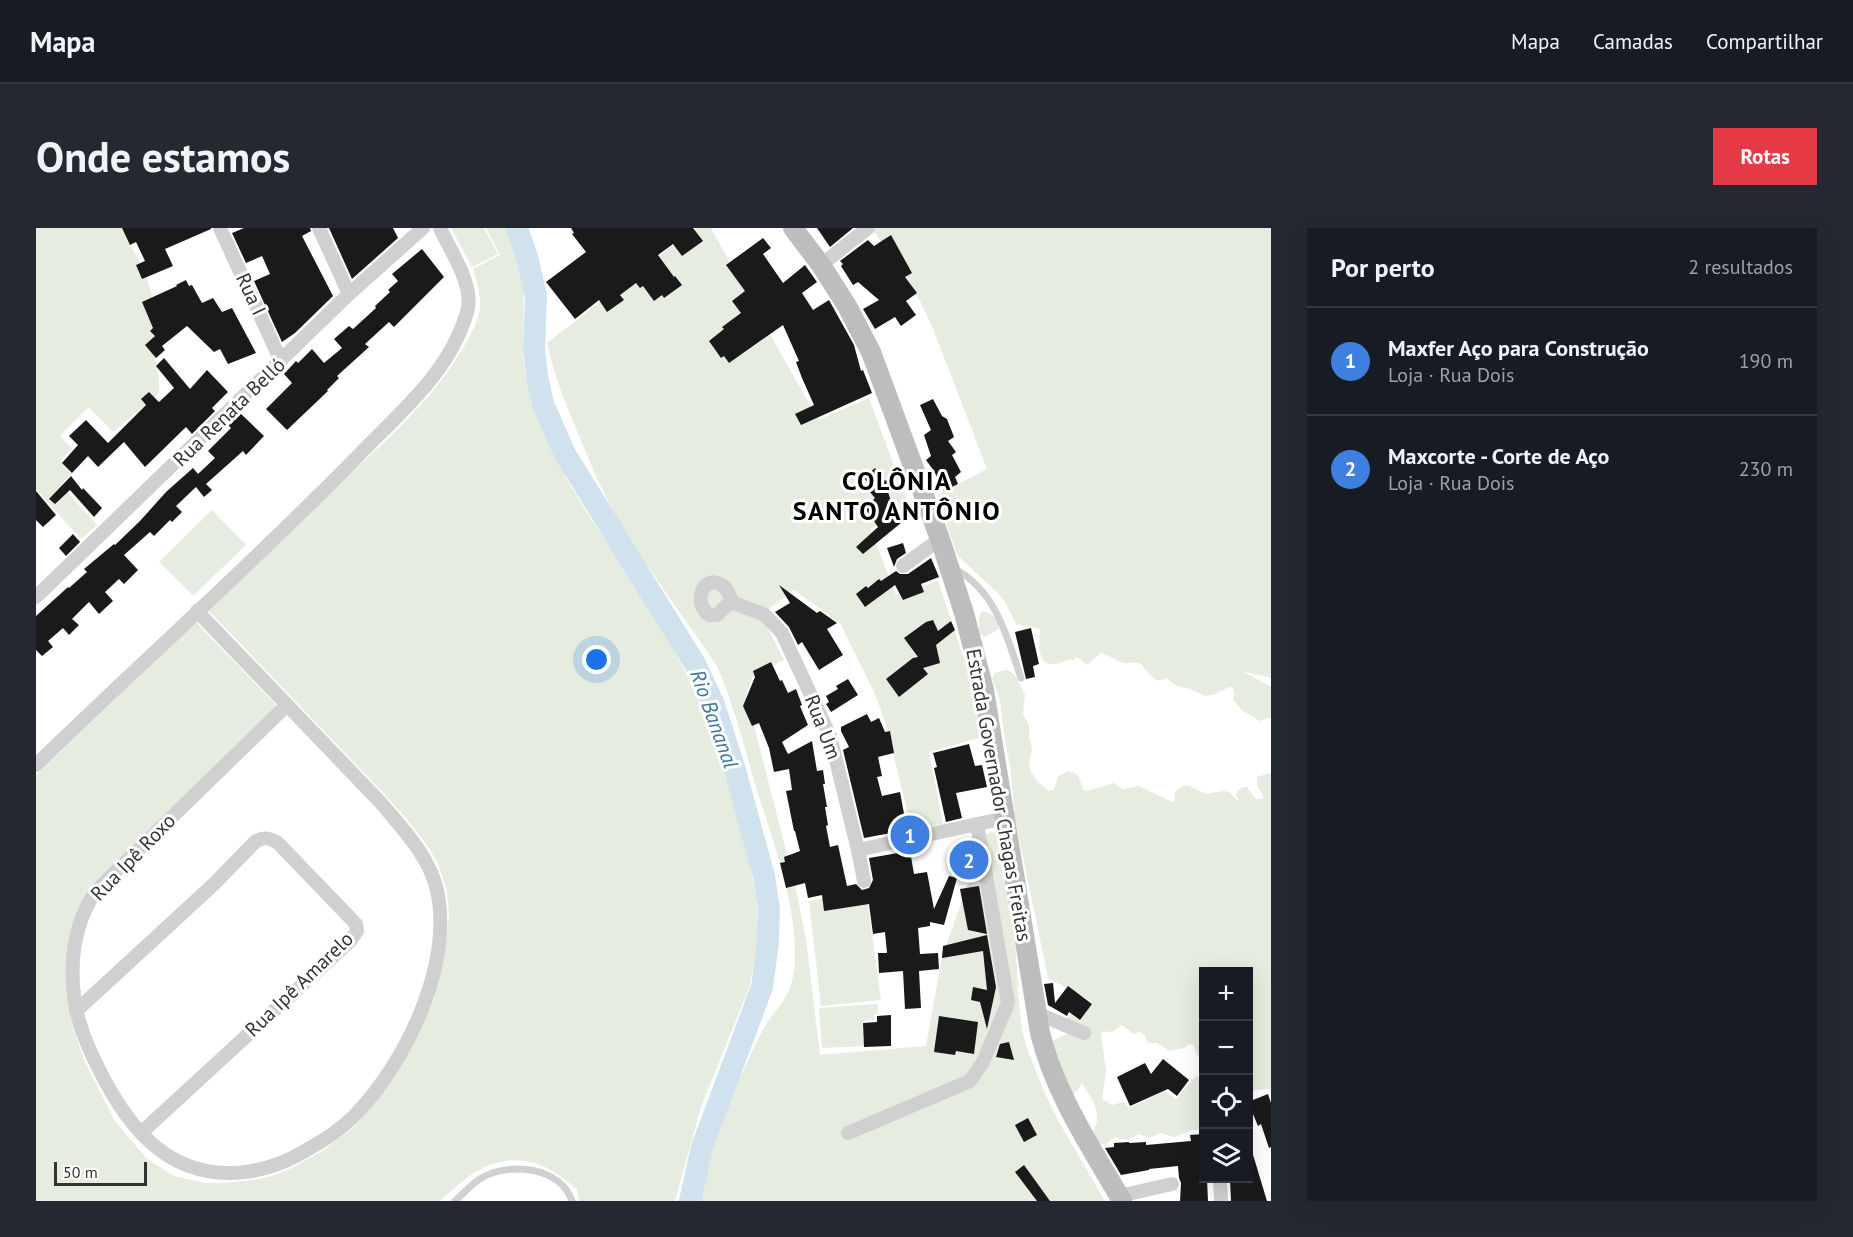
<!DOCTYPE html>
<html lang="pt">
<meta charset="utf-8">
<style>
body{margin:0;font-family:"PT Sans",sans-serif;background:#242831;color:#f1f3f6}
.controls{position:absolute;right:18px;bottom:18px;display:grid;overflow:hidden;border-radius:0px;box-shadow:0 6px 24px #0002}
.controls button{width:54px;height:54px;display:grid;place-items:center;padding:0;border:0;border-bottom:2px solid #363941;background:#171b24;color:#f1f3f6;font:30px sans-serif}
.scale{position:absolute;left:18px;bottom:15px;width:93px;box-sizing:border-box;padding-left:6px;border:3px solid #333;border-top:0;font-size:16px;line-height:21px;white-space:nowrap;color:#333;-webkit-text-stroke:4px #fff;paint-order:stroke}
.you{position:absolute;left:561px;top:432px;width:21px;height:21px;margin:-15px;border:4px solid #fff;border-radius:50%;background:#1a73e8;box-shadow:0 0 0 9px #1a73e833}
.badge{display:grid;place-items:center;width:39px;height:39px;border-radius:50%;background:#e63946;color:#fff;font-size:20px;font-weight:700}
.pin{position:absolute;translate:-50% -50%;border:3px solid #fff;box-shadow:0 2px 6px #0006}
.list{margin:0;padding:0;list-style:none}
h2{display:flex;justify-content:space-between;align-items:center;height:78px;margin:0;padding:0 24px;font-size:26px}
h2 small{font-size:20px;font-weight:400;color:#9ea1a6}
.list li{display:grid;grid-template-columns:39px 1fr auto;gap:18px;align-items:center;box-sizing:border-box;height:108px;padding:0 24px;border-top:2px solid #363941}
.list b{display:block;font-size:22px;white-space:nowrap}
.list p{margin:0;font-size:20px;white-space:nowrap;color:#9ea1a6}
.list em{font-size:20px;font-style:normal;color:#9ea1a6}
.icon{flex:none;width:33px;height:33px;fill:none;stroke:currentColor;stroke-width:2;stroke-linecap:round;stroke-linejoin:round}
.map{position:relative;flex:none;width:1235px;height:973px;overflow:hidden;border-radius:0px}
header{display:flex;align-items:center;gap:36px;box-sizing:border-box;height:84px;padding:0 30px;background:#171b24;border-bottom:2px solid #363941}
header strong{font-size:28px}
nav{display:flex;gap:33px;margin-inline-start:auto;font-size:21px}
.intro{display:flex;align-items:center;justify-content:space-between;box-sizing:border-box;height:144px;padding:0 36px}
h1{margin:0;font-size:42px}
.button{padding:15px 27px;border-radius:0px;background:#e63946;color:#fff;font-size:21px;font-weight:700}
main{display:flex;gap:36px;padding:0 36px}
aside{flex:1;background:#171b24;border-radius:0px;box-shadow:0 6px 24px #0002}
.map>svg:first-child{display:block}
.green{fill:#e6ecdf}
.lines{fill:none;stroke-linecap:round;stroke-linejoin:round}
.river{stroke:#cfe2ee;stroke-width:22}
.building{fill:#1a1a1a}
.lane{stroke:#d0d0d0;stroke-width:7}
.street{stroke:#d0d0d0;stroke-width:14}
.secondary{stroke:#bdbdbd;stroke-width:20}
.labels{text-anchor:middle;stroke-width:6;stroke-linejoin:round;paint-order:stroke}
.street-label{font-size:20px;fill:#333;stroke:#fff}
.water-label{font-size:21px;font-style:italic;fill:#3f7597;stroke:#fff}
.district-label{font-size:26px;font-weight:bold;letter-spacing:1.5px;fill:#000;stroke:#fff}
</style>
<header>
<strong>Mapa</strong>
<nav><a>Mapa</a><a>Camadas</a><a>Compartilhar</a></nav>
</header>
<div class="intro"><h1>Onde estamos</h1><a class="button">Rotas</a></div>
<main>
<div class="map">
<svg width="1235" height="973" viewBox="0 0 1235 973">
<rect width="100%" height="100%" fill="#fff"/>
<g class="green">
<path d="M 0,0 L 86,0 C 97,23 113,47 117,73 C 119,88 115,104 117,119 C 119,134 125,151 123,165 L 77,204 L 53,179 L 24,208 L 36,220 L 24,233 L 35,246 L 25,257 L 61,297 L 45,311 L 0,261 Z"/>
<path d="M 415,0 L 448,0 L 462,26 L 436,39 Z"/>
<path d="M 450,0 L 476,0 L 486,40 L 488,62 L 487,129 L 489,144 L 500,187 L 530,250 L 552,286 L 623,393 L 661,467 L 693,560 L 714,637 L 720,669 L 722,693 L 722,717 L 713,760 L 665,879 L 639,973 L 543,973 L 541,961 C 529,952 516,941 502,936 C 459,923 433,946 404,973 L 0,973 L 0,547 L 160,394 L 242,479 L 50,668 L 34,780 L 37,800 L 49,834 L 79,893 L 111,931 L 138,948 L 169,955 L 185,955 L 219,952 L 236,948 L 256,940 L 288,922 L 319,898 L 333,882 L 405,736 L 411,708 L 413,686 L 411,664 L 403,638 L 393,620 L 375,596 L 350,568 L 173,383 C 210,347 246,310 283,275 C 333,227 390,182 426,122 C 432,112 438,101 442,90 C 447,72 442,58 437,41 L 464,27 Z"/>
<path d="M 660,0 L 675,0 L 782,192 L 833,170 L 875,283 L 834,301 L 860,367 L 902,353 L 933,446 L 946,509 L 893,524 L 907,596 L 876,602 L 849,493 L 838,464 L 804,395 L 758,362 L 725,387 L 748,432 L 716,449 L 710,467 L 760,661 L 770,711 L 784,827 L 890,818 L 906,729 L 949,608 L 954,604 L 962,605 L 978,693 L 983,776 L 986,802 L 991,820 L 1007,861 L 1023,894 L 1069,973 L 661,973 C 665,929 685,889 704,849 C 712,833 719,816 728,800 C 735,787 747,776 753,762 C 774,710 736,611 720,559 C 708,518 698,477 681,438 C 650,392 617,348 587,301 C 570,272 556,241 544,210 C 531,179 518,148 511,115 Z"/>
<path d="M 835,0 L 1235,0 L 1235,450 L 1206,443 L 1235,459 L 1235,489 L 1224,493 L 1207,483 L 1197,472 L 1199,466 L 1197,460 L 1193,459 L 1179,466 L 1169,468 L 1154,461 L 1141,458 L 1130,450 C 1117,459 1112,440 1103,435 C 1098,433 1093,436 1088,435 C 1080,433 1073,427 1065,425 L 1051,437 L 1041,429 L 1037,432 C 1029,431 1026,436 1018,436 C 1000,437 1003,413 1004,401 L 980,396 L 970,376 L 962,365 L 921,327 L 901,267 L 951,241 L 896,98 L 884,73 L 861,35 Z"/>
<path d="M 176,282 L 210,317 L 157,368 L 123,334 Z"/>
<path d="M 946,383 L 953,385 L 959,390 L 962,397 L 963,401 L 949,409 L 944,406 C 943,398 941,389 946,383 Z"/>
<path d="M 970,442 L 974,443 L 980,449 L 989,467 L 987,486 L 993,497 L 993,509 L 996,521 L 993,535 L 995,544 L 1002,554 L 1013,563 L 1018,561 L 1022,548 L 1033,543 L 1042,547 L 1047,561 L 1051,563 L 1078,555 L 1087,561 L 1103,558 L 1136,574 L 1139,572 L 1139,564 L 1145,559 L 1151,557 L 1170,566 L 1188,563 L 1193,564 L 1203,574 L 1200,567 C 1202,561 1205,559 1211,559 L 1220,571 L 1228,570 L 1221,557 L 1221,549 L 1235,545 L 1235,861 C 1228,861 1219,861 1213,864 L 1212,744 L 1168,744 L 1167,832 L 1161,827 L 1157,817 L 1153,816 L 1148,820 L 1133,823 L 1121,815 L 1112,815 L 1109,808 L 1104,804 L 1098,806 L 1085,797 C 1079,802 1076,806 1068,803 L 1065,806 L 1070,843 L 1066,871 L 1076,877 L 1087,874 L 1093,880 L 1129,863 L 1140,871 L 1161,847 L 1164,855 L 1167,857 L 1167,901 L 1156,902 L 1138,909 L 1125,905 L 1113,910 L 1103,906 L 1091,912 L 1079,909 L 1069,917 L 1063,915 L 1057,903 C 1068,886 1055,870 1046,855 L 1041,863 L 1036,866 L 1014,814 L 1031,806 L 1032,803 L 1030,792 L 1034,786 L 1044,793 L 1057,774 L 1012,750 L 979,590 L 975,545 L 966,492 L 964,471 L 956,451 L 959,445 Z"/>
<path d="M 830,663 L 845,772 L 785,778 L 773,673 Z"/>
<path d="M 842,776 L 842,786 L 838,787 L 839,792 L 826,793 L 828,818 L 786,820 L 783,780 Z"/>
</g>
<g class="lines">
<path class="river" d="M 481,0 L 491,29 L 500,68 L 498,122 L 501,148 L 507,176 L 529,226 L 659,436 L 678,477 L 698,539 L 728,648 L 733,681 L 732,714 L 726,759 L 666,919 L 654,973"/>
</g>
<g class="building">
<path d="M 86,0 L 175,0 L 175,1 L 129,21 L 137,38 L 106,51 L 100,37 L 109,33 L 100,14 L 94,17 Z"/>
<path d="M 208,0 L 274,0 L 275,3 L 266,8 L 297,68 L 259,105 L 246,114 L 218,53 L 234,46 L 226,28 L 210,35 L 196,5 Z"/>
<path d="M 293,0 L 357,0 L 362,10 L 316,51 Z"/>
<path d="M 535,0 L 657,0 L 667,13 L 646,28 L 637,16 L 622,27 L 638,49 L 639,48 L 646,57 L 628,70 L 626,67 L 618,73 L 607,58 L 604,60 L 600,55 L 584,67 L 588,72 L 571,84 L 563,72 L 539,91 L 510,54 L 550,24 L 536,6 L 538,5 Z"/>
<path d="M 781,0 L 817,0 L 794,19 Z"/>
<path d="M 855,7 L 876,45 L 869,49 L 881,65 L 870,73 L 880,87 L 865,98 L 859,89 L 839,101 L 827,81 L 843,72 L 822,54 L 817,57 L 805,38 L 807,36 L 804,33 L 832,12 L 838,18 Z"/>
<path d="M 727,10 L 735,20 L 727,26 L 747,55 L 769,37 L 781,54 L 766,65 L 777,82 L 793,72 L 818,117 L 825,143 L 827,142 L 836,165 L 765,197 L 759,186 L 778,177 L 766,150 L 760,134 L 763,133 L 747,97 L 693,135 L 688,128 L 685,130 L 673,113 L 688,101 L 686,99 L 705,85 L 696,73 L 709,63 L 690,37 Z"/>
<path d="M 386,21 L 408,49 L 358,99 L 353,94 L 329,116 L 333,119 L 301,148 L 303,150 L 291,162 L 292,163 L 251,202 L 230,181 L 256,155 L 248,146 L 260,133 L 262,135 L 276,121 L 288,135 L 306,120 L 298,111 L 313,98 L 317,101 L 340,80 L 339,78 L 354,64 L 352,62 L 362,53 L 356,46 Z"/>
<path d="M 150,52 L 153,58 L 156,57 L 166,75 L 177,70 L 186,84 L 196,80 L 220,125 L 192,136 L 184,121 L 178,124 L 151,98 L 126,118 L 129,122 L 120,130 L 109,117 L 119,108 L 114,103 L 117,100 L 106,74 L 141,58 L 140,57 Z"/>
<path d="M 128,130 L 154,161 L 171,142 L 192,164 L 176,180 L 179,183 L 156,206 L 150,199 L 109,239 L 88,214 L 62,239 L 52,228 L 36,245 L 26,235 L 42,217 L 33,208 L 50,192 L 72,215 L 110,177 L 105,171 L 113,164 L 123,174 L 138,160 L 120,138 Z"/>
<path d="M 897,171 L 906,188 L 911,191 L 918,209 L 912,213 L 920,224 L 916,227 L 925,244 L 919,249 L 922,256 L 908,263 L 898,243 L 890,232 L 895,228 L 888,207 L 895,202 L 884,177 Z"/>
<path d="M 204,185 L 228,208 L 210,227 L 207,223 L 170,256 L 176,262 L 168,269 L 160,259 L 140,278 L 146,284 L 136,294 L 134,292 L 118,308 L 114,304 L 88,327 L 102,342 L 88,356 L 83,351 L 69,364 L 77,373 L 63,386 L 53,374 L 36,391 L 43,397 L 33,407 L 27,400 L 12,413 L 17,419 L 6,428 L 0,422 L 0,388 L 32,359 L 33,360 L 51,344 L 48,341 L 78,316 L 79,317 L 104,293 L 130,264 L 157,240 L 162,246 L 179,230 L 172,223 L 195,200 L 192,197 Z"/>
<path d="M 839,240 L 849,253 L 854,249 L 861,257 L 852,264 L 860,289 L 865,295 L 827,326 L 820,319 L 842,299 L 829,280 L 839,270 L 828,257 L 832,255 L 828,250 Z"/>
<path d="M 35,248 L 46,262 L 47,260 L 66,280 L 58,289 L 34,262 L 19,276 L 13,271 Z"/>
<path d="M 0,263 L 20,287 L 7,299 L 0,292 Z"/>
<path d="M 37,306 L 44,314 L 30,328 L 23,320 Z"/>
<path d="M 867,315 L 870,325 L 861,331 L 858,339 L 851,320 Z"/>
<path d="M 895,330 L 903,349 L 885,356 L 888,364 L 867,372 L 859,357 L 829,379 L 820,366 L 830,358 L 832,360 L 843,351 L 845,353 L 860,343 L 864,346 L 872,346 Z"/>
<path d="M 743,357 L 781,385 L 784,383 L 801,395 L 791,401 L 807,427 L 783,442 L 766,414 L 762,417 L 753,399 L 739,384 L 754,375 Z"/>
<path d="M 897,392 L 902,403 L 915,393 L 919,402 L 900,417 L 904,435 L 887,440 L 892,446 L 863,469 L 850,451 L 877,430 L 882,429 L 868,410 L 890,394 Z"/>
<path d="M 995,400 L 1003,436 L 997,438 L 999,449 L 990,451 L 979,404 Z"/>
<path d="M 735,434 L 744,453 L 746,452 L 752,465 L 760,461 L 766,477 L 764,478 L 772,497 L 746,514 L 752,526 L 776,513 L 781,543 L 787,542 L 789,556 L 787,556 L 791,579 L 789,579 L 792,597 L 790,598 L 794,619 L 802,617 L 811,658 L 820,656 L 826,662 L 833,660 L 837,652 L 833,630 L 874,623 L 878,646 L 891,644 L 898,681 L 913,648 L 921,650 L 908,697 L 894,694 L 894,698 L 882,700 L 884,726 L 902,725 L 903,741 L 883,743 L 885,780 L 869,781 L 867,743 L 843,745 L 842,725 L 851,725 L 849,704 L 837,706 L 833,676 L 788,683 L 786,667 L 772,670 L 769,655 L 750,660 L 744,635 L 749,634 L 748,629 L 764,623 L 759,603 L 758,603 L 750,563 L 756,562 L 753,541 L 738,544 L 733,520 L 723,495 L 716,498 L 707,478 L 719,449 L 717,443 Z"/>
<path d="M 812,451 L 822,467 L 795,484 L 790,476 L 793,474 L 790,468 L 802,461 L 800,458 Z"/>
<path d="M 831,486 L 835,494 L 843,490 L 849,504 L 854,503 L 858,525 L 842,529 L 846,548 L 841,549 L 846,568 L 864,564 L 871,602 L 828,610 L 807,522 L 813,519 L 805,503 L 805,499 Z"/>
<path d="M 933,516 L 939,538 L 946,537 L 951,559 L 920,565 L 926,590 L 910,594 L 898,540 L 901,539 L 897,525 Z"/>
<path d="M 943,658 L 951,706 L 932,702 L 924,661 Z"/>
<path d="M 951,707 L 960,759 L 951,801 L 944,774 L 935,772 L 937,759 L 951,762 L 947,723 L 906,730 L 907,718 Z"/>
<path d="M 1017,755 L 1019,775 L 1032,758 L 1056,776 L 1044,792 L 1033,784 L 1031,788 L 1012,777 L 1008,756 Z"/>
<path d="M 855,787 L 855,818 L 828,819 L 827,795 L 841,794 L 841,788 Z"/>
<path d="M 903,788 L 942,794 L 938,826 L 920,823 L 919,827 L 898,824 Z"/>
<path d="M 973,814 L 978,832 L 960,829 L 964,816 Z"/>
<path d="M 1127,831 L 1153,852 L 1141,868 L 1132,861 L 1094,878 L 1081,849 L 1109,835 L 1115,846 Z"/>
<path d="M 1232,866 L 1235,875 L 1235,919 L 1233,920 L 1225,896 L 1222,898 L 1212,874 Z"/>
<path d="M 992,890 L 1001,907 L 988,914 L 979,897 Z"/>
<path d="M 1167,906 L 1167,951 L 1171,951 L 1172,973 L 1144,973 L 1145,955 L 1143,950 L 1142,938 L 1113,941 L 1113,942 L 1085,947 L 1069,920 L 1078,919 L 1078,915 L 1093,914 L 1093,915 L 1110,914 L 1110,917 L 1155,913 L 1154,907 Z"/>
<path d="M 1212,920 L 1215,920 L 1231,973 L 1195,973 L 1194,951 L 1212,951 Z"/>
<path d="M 988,937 L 1014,973 L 1001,973 L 979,944 Z"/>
</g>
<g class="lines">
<g class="lane">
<path d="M 919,341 C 960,363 971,409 985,450"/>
<path d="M 419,973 C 428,965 436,955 447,949 C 476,934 524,939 536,973"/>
</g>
<g class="street">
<path d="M 184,0 L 245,133"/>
<path d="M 283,0 L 313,66"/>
<path d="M 785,37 L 832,0"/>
<path d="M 867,338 L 904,311"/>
<path d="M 0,369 L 313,66 L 387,0"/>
<path d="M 698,375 C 693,370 693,360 684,356 C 666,347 657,376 673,387 L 681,387 L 691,377 L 698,375 L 729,387 L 746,405 L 794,508 L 822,622 L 828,653"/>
<path d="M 161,383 L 345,575 C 367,601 393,628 401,662 C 417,736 371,832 321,885 C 303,904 280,917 258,929 C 226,945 187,951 153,938 C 103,920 73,865 53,820 C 31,772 29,708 60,663 L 251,477"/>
<path d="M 0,537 C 106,434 216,336 319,231 C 361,187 414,145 431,84 C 439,58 415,24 404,0"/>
<path d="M 822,622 L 969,590"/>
<path d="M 40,783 L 178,656 L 219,614 C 227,608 234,610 242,615 L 320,696 L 321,703 L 314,713 L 106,904"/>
<path d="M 1000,785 L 1048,805"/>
<path d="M 812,905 L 934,853 L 947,834 L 972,775 L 941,596"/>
<path d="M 1184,950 L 1185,973"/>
<path d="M 1083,968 L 1136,956"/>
</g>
<path class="secondary" d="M 757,0 L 785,37 L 811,78 L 835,124 L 904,311 L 928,385 L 948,462 L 1004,805 C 1019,866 1055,919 1086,973"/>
</g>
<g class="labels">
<g class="street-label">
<text transform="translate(215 66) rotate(65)" y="7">Rua I</text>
<text transform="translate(193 184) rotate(-44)" y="7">Rua Renata Belló</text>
<text transform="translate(787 499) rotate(69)" y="7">Rua Um</text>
<text transform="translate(963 567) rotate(80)" y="7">Estrada Governador Chagas Freitas</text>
<text transform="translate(97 629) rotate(-46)" y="7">Rua Ipê Roxo</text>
<text transform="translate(263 756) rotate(-44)" y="7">Rua Ipê Amarelo</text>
</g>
<g class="water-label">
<text transform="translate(678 491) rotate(70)" y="7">Rio Bananal</text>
</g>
<g class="district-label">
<text x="861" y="262">COLÔNIA<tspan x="861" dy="30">SANTO ANTÔNIO</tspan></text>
</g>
</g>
</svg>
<div class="controls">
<button>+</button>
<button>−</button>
<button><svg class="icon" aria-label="locate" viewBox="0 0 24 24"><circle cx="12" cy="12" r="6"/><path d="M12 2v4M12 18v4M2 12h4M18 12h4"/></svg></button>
<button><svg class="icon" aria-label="layers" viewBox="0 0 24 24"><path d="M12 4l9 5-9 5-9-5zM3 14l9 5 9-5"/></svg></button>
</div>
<div class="scale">50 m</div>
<div class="you"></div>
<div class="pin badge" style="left:874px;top:607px;background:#3f7fe0">1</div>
<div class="pin badge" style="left:933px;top:632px;background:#3f7fe0">2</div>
</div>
<aside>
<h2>Por perto<small>2 resultados</small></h2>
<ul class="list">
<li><span class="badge" style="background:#3f7fe0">1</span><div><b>Maxfer Aço para Construção</b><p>Loja · Rua Dois</p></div><em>190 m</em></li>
<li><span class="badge" style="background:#3f7fe0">2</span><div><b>Maxcorte - Corte de Aço</b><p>Loja · Rua Dois</p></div><em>230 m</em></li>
</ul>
</aside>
</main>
